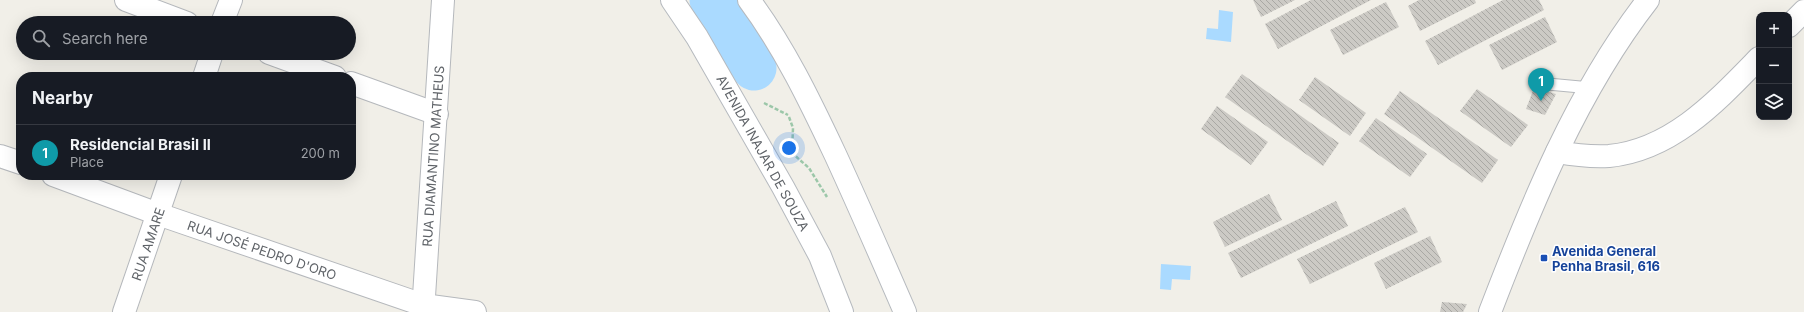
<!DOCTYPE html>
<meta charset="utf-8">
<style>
body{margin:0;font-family:Inter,sans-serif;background:#242831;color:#f1f3f6}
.controls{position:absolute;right:12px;top:12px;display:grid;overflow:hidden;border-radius:8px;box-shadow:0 4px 16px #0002}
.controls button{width:36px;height:36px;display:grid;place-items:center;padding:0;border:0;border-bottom:1px solid #363941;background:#171b24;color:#f1f3f6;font:20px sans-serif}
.you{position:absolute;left:789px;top:148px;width:14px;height:14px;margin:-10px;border:3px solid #fff;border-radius:50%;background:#1a73e8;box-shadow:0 0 0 6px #1a73e833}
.badge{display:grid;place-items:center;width:26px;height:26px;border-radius:50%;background:#8c9099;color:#fff;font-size:13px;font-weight:700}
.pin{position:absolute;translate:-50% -33px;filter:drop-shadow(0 1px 2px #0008)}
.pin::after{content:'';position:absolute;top:21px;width:14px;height:12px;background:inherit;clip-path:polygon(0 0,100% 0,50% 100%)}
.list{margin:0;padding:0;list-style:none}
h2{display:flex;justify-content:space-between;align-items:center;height:52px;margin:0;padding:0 16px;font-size:17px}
h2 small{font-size:13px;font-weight:400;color:#9ea1a6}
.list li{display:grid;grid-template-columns:26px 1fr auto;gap:12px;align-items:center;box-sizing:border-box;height:56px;padding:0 16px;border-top:1px solid #363941}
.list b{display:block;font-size:15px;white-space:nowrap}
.list p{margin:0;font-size:13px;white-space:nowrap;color:#9ea1a6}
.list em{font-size:13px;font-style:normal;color:#9ea1a6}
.icon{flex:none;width:22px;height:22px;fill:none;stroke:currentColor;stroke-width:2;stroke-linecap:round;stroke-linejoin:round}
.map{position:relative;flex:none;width:1804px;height:312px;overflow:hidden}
.search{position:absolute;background:#171b24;box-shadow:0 4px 16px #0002;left:16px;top:16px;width:340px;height:44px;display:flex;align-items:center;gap:10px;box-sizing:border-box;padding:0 14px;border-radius:22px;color:#9ea1a6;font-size:15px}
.panel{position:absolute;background:#171b24;box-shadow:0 4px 16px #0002;left:16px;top:72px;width:340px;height:108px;border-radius:16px}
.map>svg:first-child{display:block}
.water{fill:#aadaff}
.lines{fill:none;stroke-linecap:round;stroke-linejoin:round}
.river{stroke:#aadaff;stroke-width:45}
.building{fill:url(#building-back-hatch)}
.service-casing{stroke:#b5b8bc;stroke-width:13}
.minor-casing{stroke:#b5b8bc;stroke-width:24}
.tertiary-casing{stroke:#b5b8bc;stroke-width:24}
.secondary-casing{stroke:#b6babf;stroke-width:24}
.path{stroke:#9cc7a9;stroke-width:2.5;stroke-dasharray:4 2;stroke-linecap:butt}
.service{stroke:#fff;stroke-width:11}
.minor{stroke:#fff;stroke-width:22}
.tertiary{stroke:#fff;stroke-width:22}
.secondary{stroke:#fff;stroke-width:22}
.transit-dot{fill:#1a4fb4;stroke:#fff;stroke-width:1.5}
.labels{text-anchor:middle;stroke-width:3;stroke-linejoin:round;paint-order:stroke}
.street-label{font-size:13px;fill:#5f6368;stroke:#fff}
.transit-label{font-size:13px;font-weight:bold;fill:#164399;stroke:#fff;text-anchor:start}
</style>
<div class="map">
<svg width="1804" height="312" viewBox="0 0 1804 312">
<defs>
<pattern id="building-back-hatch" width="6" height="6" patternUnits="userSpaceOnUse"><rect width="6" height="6" fill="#cccac5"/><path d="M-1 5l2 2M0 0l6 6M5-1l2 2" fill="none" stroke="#a9a8a4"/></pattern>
</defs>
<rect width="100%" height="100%" fill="#f1efe8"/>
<g class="water">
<path d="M 1219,10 L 1233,12 L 1231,42 L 1206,39 L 1207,28 L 1218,29 Z"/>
<path d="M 1161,264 L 1191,266 L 1190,280 L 1172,279 L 1171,290 L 1160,289 Z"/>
</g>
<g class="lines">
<path class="river" d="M 712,0 L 754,68"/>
</g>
<g class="building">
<path d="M 1253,0 L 1295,0 L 1261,17 Z"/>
<path d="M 1311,0 L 1371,0 L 1278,49 L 1265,24 Z"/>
<path d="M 1419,0 L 1475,0 L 1476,3 L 1420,31 L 1408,6 Z"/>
<path d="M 1503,0 L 1539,0 L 1544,10 L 1438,65 L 1425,41 Z"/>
<path d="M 1386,2 L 1399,27 L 1343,55 L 1330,30 Z"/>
<path d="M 1545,17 L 1557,42 L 1502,70 L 1489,45 Z"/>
<path d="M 1242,74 L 1339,143 L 1323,166 L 1225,97 Z"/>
<path d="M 1315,77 L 1366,113 L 1350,136 L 1299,100 Z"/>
<path d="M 1534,88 L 1556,94 L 1545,115 L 1526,109 Z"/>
<path d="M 1477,89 L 1528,125 L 1511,147 L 1460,111 Z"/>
<path d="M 1400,91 L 1498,160 L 1482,183 L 1384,114 Z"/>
<path d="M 1217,106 L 1268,142 L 1251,165 L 1201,129 Z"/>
<path d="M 1376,118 L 1427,154 L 1410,177 L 1359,141 Z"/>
<path d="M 1269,194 L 1282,220 L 1225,247 L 1213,222 Z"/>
<path d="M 1336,201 L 1348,226 L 1241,278 L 1228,253 Z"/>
<path d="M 1405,207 L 1418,232 L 1310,284 L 1297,259 Z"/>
<path d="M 1430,236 L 1442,262 L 1386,289 L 1374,263 Z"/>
<path d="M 1442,302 L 1467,304 L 1463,312 L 1440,312 Z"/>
</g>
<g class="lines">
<defs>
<path id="service" d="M 1548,84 L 1591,88"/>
<g id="minor">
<path d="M 126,0 L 187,23"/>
<path d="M 222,23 L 231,0"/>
<path d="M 1789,26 L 1804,11"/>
<path d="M 269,53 L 335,77"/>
<path d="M 204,77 L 212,53"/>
<path d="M 351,83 L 437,114"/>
<path d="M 1557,152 C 1574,155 1591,157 1609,156 C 1672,150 1717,101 1759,58"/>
<path d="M 0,156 L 21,163"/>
<path d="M 53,175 L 158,214 L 423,305 L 475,312"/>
<path d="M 124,312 L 171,175"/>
<path d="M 423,312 L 443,0"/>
</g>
<path id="tertiary" d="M 1490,312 C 1531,205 1577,91 1648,0"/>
<g id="secondary">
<path d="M 672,0 L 697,37 L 783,187 L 820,256 L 842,312"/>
<path d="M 749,0 C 784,47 810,101 835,154 C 859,206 882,259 905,312"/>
</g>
</defs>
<use href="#service" class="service-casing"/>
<use href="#minor" class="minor-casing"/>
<use href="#tertiary" class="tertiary-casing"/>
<use href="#secondary" class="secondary-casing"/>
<g class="path">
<path d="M 764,103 L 788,115"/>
<path d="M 789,117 L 793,128 L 792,153 L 809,168 L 827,197"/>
</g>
<use href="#service" class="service"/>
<use href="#minor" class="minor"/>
<use href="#tertiary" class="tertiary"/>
<use href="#secondary" class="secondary"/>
</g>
<rect class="transit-dot" x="1540" y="254" width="8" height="8" rx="2"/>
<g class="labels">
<g class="street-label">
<text transform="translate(763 153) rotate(61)" y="5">AVENIDA INAJAR DE SOUZA</text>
<text transform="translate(433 156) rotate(-86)" y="5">RUA DIAMANTINO MATHEUS</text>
<text transform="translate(148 244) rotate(-71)" y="5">RUA AMARE</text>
<text transform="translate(262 250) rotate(19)" y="5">RUA JOSÉ PEDRO D'ORO</text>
</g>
<g class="transit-label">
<text x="1552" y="256">Avenida General<tspan x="1552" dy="15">Penha Brasil, 616</tspan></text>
</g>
</g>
</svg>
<div class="controls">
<button>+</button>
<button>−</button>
<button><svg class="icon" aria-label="layers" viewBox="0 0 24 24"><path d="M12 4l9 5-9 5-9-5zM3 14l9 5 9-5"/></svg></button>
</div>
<div class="you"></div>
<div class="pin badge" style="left:1541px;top:101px;background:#0f9aa8">1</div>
<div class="search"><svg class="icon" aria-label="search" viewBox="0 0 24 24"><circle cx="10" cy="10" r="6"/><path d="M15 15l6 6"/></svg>Search here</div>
<section class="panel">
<h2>Nearby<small></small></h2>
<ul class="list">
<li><span class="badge" style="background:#0f9aa8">1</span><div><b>Residencial Brasil ll</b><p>Place</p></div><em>200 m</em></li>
</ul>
</section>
</div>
